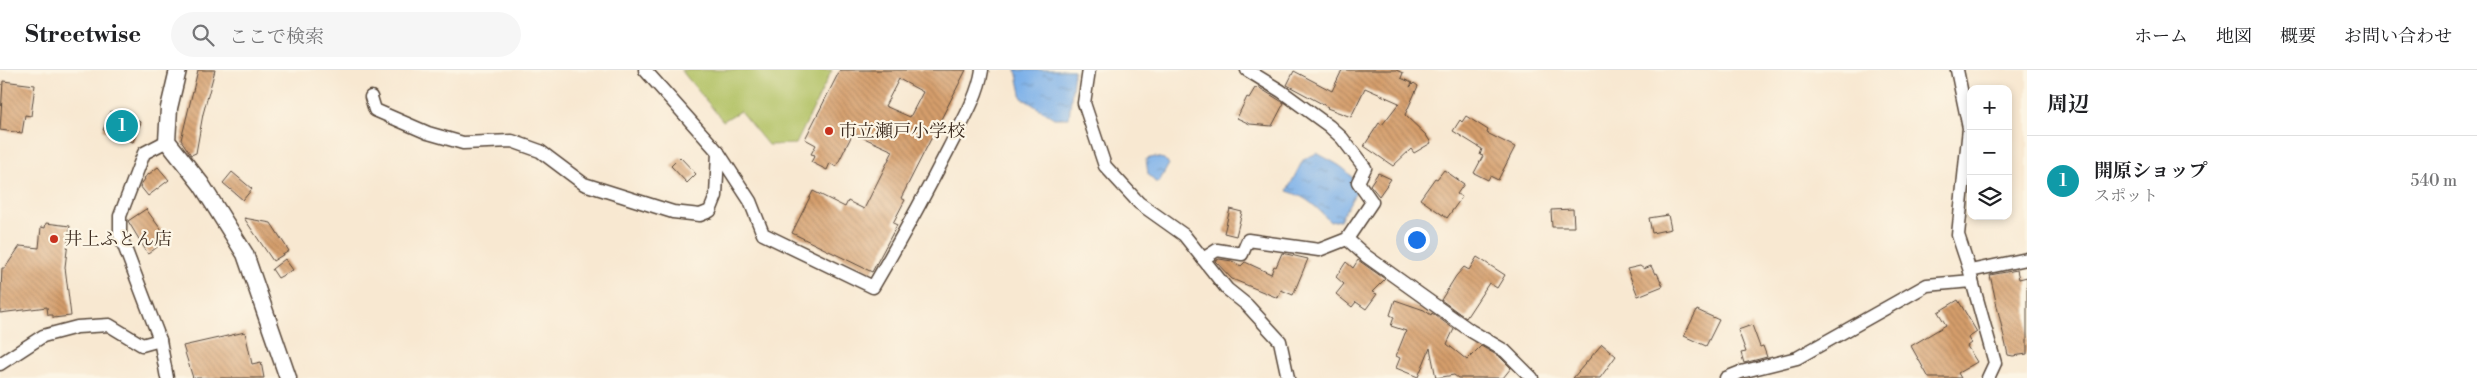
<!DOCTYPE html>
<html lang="ja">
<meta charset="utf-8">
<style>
body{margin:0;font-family:"Libre Bodoni","Noto Serif JP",serif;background:#f6f6f6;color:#202124}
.controls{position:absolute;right:15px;top:15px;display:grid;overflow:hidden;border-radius:10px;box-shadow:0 2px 8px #0003}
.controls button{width:45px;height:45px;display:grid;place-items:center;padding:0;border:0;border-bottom:1px solid #e0e0e0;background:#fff;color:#202124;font:25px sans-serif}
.you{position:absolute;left:1416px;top:169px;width:18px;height:18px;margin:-12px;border:4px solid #fff;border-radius:50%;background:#1a73e8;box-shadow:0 0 0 8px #1a73e833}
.badge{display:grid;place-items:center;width:32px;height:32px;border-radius:50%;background:#7c3aed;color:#fff;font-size:16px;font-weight:700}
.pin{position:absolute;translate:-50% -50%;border:2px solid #fff;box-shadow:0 1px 5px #0006}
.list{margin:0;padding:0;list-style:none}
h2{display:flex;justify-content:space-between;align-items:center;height:65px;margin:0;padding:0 20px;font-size:21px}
h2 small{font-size:16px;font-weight:400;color:#757577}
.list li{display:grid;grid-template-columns:32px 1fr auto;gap:15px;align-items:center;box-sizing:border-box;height:90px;padding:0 20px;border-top:1px solid #e0e0e0}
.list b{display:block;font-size:19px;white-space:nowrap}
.list p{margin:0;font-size:16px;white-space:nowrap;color:#757577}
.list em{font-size:16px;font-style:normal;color:#757577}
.icon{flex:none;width:28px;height:28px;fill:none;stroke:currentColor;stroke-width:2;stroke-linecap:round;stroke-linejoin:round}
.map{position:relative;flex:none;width:2027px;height:308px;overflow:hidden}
header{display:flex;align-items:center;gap:30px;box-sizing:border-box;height:70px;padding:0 25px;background:#fff;border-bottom:1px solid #e0e0e0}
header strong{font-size:24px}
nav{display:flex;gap:28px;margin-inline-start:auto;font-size:18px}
.search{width:350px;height:45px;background:#f6f6f6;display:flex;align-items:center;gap:12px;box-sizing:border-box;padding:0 18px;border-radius:28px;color:#757577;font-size:19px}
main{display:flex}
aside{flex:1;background:#fff}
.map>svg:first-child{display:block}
.pitch{fill:#b1c164;stroke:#767641}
.water{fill:url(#water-ripples);stroke:#5b6d84}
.building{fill:url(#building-back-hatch);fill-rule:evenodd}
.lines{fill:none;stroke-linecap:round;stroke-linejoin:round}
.minor-casing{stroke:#574639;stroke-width:15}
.tertiary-casing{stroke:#574639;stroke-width:19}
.minor{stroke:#fff;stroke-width:12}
.tertiary{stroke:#fff;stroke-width:16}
.poi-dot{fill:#c8321e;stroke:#fcf5e5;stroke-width:2}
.labels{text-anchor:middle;stroke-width:4.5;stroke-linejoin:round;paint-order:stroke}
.poi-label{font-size:18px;fill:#3b2a1e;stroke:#fcf5e5;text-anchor:start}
</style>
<header>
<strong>Streetwise</strong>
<div class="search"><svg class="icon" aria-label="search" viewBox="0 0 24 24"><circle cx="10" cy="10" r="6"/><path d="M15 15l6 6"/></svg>ここで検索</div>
<nav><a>ホーム</a><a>地図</a><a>概要</a><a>お問い合わせ</a></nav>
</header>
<main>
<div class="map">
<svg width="2027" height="308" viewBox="0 0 2027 308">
<defs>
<pattern id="water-ripples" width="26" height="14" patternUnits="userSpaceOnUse" patternTransform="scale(1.25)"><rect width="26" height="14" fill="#7bb0e9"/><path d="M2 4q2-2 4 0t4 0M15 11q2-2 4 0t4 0" fill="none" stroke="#668fbc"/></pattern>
<pattern id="building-back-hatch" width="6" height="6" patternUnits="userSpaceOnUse" patternTransform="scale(1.25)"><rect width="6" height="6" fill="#d59e6c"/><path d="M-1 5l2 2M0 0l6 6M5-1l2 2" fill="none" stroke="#ae8158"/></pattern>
</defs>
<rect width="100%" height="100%" fill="#fcf5e5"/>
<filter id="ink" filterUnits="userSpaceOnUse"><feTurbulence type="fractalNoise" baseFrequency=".02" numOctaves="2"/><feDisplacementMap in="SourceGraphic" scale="10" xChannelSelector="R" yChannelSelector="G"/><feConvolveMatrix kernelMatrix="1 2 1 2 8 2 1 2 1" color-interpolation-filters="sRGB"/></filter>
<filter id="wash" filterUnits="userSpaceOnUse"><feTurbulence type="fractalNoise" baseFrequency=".0096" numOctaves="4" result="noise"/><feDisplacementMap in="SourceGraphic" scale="20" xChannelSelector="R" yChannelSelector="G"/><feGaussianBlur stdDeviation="1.12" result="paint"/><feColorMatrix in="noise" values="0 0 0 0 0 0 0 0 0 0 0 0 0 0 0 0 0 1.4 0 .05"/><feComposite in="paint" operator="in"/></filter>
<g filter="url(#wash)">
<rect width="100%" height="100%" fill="#f8e8d1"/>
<path class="pitch" d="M 681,0 L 832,0 L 796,74 L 768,75 L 740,41 L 723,51 Z"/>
<g class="water">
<path d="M 1016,0 L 1074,0 L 1069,48 L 1054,48 L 1022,28 Z"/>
<path d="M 1317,83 C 1335,94 1352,98 1357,120 L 1340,150 L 1330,152 C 1317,137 1307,127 1287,121 L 1303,90 Z"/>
<path d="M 1155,87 L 1164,89 L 1169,94 L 1159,112 L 1155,112 L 1148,104 L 1146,89 Z"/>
</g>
<g id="blocks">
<g class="building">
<path d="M 198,0 L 215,0 L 203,44 L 196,83 L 191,85 L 181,70 Z"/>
<path d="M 840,0 L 966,0 L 901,128 L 905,130 L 893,153 L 897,155 L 872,202 L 792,163 L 813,121 L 845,137 L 848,131 L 864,139 L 893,81 L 853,63 L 836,97 L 830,93 L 827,100 L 811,92 L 815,85 L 811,84 L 816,75 L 805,69 ZM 899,9 L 923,22 L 910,47 L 885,36 Z"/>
<path d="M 1342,0 L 1396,0 L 1403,3 L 1401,8 L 1412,13 L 1410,17 L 1414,13 L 1418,16 L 1405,45 L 1426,65 L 1431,73 L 1414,83 L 1411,79 L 1393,96 L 1364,76 L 1379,53 L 1382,55 L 1399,33 L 1365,18 L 1351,47 L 1327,38 L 1328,37 L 1287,15 L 1294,1 L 1332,21 Z"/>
<path d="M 3,11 L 35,15 L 31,46 L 25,45 L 22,63 L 0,60 Z"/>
<path d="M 1258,17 L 1284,33 L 1272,56 L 1250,54 L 1237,48 L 1247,27 L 1249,28 L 1255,18 L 1257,19 Z"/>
<path d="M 111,41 L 141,52 L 133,72 L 103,60 Z"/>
<path d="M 1466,46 L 1488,60 L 1487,63 L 1515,77 L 1498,110 L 1490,106 L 1488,110 L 1474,103 L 1483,86 L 1480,85 L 1482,79 L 1453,61 L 1460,50 L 1462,52 Z"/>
<path d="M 680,87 L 696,104 L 687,113 L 671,96 Z"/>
<path d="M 158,97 L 169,110 L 148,126 L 140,116 L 145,109 L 144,108 Z"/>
<path d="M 1444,100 L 1464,114 L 1457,124 L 1462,127 L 1447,148 L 1420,129 L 1435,108 L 1437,109 Z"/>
<path d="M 232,102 L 252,119 L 243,130 L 223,113 Z"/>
<path d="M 1378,103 L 1391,109 L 1379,126 L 1370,115 Z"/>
<path d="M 146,139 L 168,169 L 148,184 L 128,151 Z"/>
<path d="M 1230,139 L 1242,142 L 1236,166 L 1224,163 Z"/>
<path d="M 1573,139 L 1574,157 L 1552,157 L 1551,140 Z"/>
<path d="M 1668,145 L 1671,159 L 1652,163 L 1649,148 Z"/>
<path d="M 244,148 L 271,153 L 289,181 L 273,191 Z"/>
<path d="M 46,153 L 70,156 L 65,197 L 71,246 L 53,248 L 53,245 L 48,245 L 47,237 L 0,243 L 2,198 L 5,198 L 20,176 L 39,178 L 41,157 L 45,158 Z"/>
<path d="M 1282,183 L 1308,189 L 1293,225 L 1281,220 L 1278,228 L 1232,209 L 1215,191 L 1219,189 L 1232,191 L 1241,196 L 1245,192 L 1271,204 L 1274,196 L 1276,197 Z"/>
<path d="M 1477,187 L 1505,205 L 1497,218 L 1489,213 L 1466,248 L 1441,230 L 1456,206 L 1464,197 L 1469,200 Z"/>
<path d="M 285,189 L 293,200 L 278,208 L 272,199 Z"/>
<path d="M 1358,190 L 1385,209 L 1372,222 L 1377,224 L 1366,239 L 1356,232 L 1352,237 L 1336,224 L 1344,214 L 1336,207 L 1346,192 L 1353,198 Z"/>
<path d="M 1640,196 L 1644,199 L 1651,196 L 1655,204 L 1657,203 L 1663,216 L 1638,226 L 1627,199 Z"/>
<path d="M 2017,200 L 2019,209 L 2027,207 L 2027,284 L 2013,286 L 2008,285 L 1990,205 Z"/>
<path d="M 1395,230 L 1424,240 L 1431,245 L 1432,243 L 1454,259 L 1447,274 L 1467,290 L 1481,276 L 1500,287 L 1511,298 L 1503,308 L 1458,308 L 1454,305 L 1436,308 L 1430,278 L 1418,307 L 1396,298 L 1400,288 L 1396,286 L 1406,261 L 1391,256 L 1394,247 L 1390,245 Z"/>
<path d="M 1958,230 L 1977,262 L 1968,268 L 1971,273 L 1967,276 L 1977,292 L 1958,303 L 1961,308 L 1929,308 L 1911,276 L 1946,255 L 1938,242 Z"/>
<path d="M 1697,240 L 1719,250 L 1706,276 L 1684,266 Z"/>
<path d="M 1752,255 L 1760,277 L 1763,276 L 1767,287 L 1744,293 L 1741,283 L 1746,282 L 1738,260 Z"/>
<path d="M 245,262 L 252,294 L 261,292 L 264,308 L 193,308 L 183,276 Z"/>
<path d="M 1602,274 L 1616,286 L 1600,308 L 1573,308 Z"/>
</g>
</g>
</g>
<g filter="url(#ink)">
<use href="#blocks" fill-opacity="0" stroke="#574639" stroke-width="1"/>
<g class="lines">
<defs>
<g id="minor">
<path d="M 645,0 L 718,82 L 750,131 L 763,164 L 873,217 C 900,171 925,125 949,78 C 961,54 978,27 982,0"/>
<path d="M 1089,0 L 1084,33 L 1105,96 L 1139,133 L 1184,165 L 1227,219 L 1247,235 L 1280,271 L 1288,308"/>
<path d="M 1957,0 L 1969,58 L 1958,165 L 1970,201"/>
<path d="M 371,27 L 375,40 L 428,63 L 463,73 L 512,71 L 540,81 L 584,114 L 673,142 L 700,145 L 710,141 L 716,126 L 718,82"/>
<path d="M 167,71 L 144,83 L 120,146 L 120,165 L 160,270 L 167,308"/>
<path d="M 1347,169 L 1366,186 L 1471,261 L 1505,281 L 1532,308"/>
<path d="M 1203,189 L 1217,180 L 1242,184 L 1248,170 L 1319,180 L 1347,169 L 1372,132 L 1358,112 L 1365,98 L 1342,68 L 1329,56 L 1281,21 L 1247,0"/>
<path d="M 1972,211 L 1995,293 L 1988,308"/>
<path d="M 0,294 L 43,266 L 77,257 L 109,255 L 142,275 L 160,270"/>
<path d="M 1726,308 L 1741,302 L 1797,288 L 1927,215 L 1972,211 L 1970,201 L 2027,189"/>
</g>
<path id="tertiary" d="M 178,0 L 169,38 L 167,71 L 201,114 L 245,184 L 288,308"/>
</defs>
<use href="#minor" class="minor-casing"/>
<use href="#tertiary" class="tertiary-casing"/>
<use href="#minor" class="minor"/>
<use href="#tertiary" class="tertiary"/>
</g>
</g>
<g class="poi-dot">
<circle cx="829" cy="61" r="5"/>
<circle cx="54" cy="169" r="5"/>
</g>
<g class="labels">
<g class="poi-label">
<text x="839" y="67">市立瀬戸小学校</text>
<text x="64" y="175">井上ふとん店</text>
</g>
</g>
</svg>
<div class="controls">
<button>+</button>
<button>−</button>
<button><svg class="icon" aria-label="layers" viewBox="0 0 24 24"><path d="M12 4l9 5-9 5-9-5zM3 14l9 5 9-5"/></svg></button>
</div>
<div class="you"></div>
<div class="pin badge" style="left:122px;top:56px;background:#0f9aa8">1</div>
</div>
<aside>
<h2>周辺<small></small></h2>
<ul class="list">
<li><span class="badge" style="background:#0f9aa8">1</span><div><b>開原ショップ</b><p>スポット</p></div><em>540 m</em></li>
</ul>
</aside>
</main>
